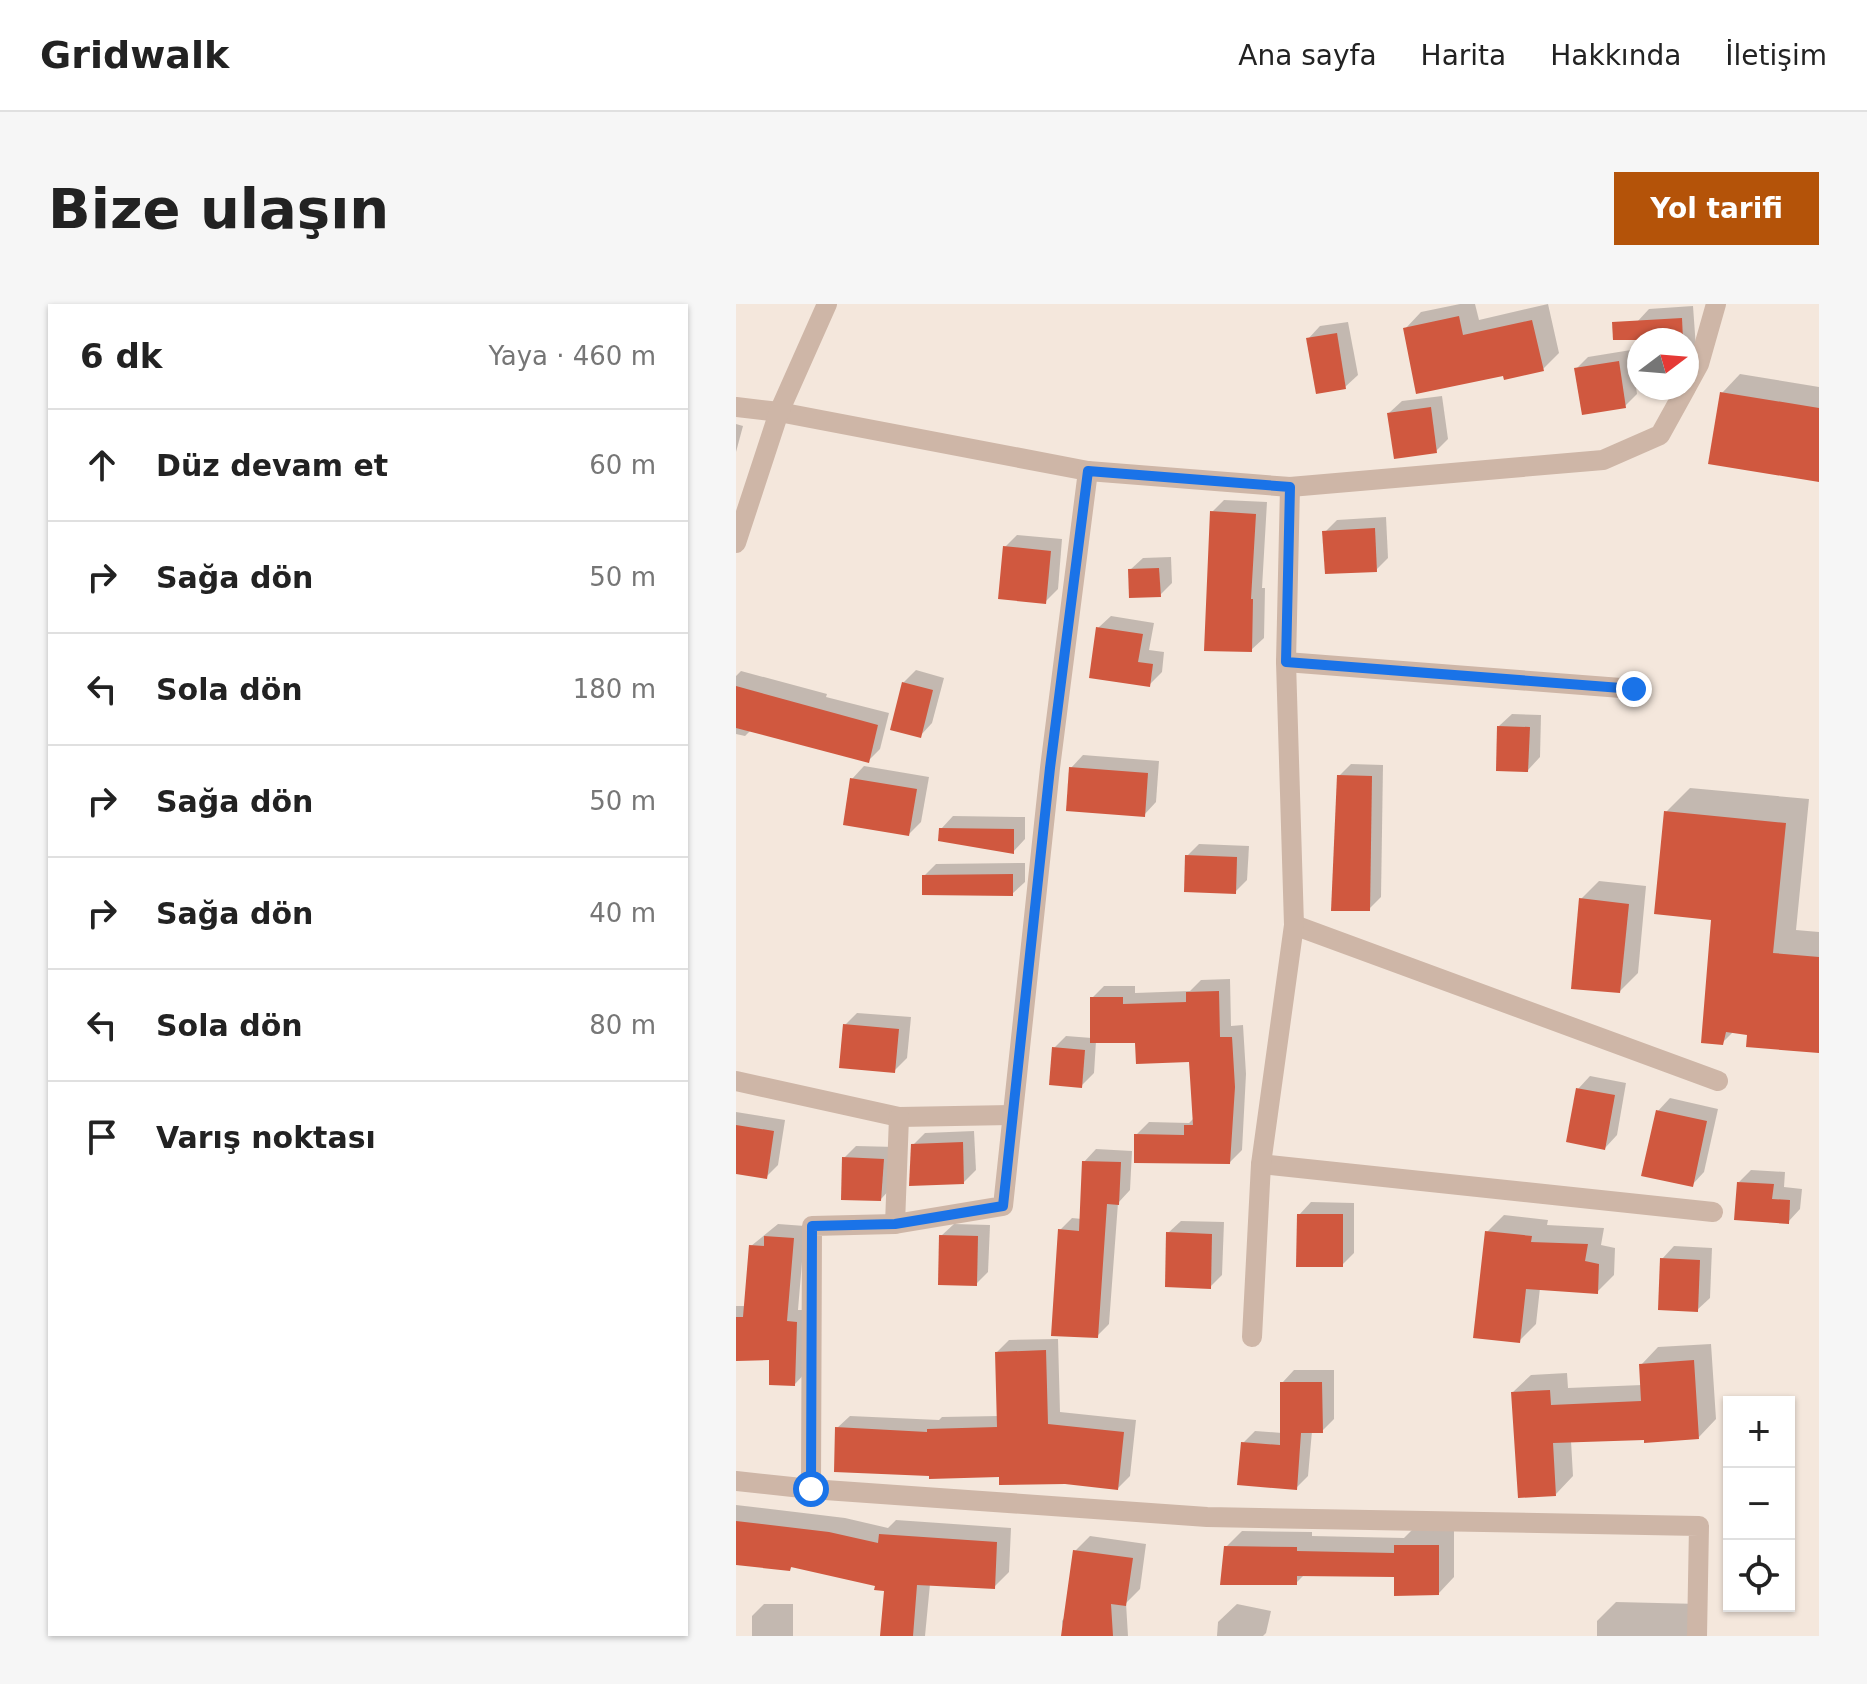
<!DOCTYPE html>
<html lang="tr">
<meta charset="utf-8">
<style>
body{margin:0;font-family:"DejaVu Sans",sans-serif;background:#f6f6f6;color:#222}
.controls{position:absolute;right:24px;bottom:24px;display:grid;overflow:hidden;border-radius:0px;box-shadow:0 2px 6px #0004}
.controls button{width:72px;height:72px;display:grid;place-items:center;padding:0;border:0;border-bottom:2px solid #e0e0e0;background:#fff;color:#222;font:40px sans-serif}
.compass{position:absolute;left:891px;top:24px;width:72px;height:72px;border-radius:50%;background:#fff;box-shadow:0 2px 6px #0004;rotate:74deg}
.stop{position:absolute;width:24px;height:24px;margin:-18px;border:6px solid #1a73e8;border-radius:50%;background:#fff}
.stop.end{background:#1a73e8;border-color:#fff;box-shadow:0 2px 8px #0008}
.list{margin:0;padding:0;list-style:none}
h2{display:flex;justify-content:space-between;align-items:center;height:104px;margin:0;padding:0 32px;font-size:34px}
h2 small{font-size:26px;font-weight:400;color:#767676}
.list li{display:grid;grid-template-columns:52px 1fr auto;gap:24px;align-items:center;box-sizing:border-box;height:112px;padding:0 32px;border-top:2px solid #e0e0e0}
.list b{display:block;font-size:30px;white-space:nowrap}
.list em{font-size:26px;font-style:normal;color:#767676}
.icon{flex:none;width:44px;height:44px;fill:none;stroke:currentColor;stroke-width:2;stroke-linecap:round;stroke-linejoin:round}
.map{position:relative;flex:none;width:1083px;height:1332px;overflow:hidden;border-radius:0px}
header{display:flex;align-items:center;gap:48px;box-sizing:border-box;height:112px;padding:0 40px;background:#fff;border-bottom:2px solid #e0e0e0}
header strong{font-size:38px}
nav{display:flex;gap:44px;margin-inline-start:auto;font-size:28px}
.intro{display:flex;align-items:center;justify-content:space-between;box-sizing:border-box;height:192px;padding:0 48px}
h1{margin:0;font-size:56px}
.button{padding:20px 36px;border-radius:0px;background:#b45309;color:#fff;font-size:28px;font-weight:700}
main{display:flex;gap:48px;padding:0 48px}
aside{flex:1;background:#fff;border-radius:0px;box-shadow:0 2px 6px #0004}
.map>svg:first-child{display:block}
.shadow{fill:#0003}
.building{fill:#d0583f}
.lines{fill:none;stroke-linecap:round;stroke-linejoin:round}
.minor{stroke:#ceb6a7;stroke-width:20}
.route{stroke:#1a73e8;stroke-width:10}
</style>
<header>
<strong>Gridwalk</strong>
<nav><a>Ana sayfa</a><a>Harita</a><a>Hakkında</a><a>İletişim</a></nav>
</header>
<div class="intro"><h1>Bize ulaşın</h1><a class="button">Yol tarifi</a></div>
<main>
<aside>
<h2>6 dk<small>Yaya · 460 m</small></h2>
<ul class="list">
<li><svg class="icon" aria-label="ahead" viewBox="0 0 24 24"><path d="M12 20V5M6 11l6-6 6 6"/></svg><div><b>Düz devam et</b></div><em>60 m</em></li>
<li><svg class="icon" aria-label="right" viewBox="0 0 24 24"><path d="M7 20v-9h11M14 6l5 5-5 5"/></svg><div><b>Sağa dön</b></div><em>50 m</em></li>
<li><svg class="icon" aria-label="left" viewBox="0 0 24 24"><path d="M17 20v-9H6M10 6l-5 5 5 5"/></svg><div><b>Sola dön</b></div><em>180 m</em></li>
<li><svg class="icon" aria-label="right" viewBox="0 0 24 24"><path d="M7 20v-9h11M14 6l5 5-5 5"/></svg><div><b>Sağa dön</b></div><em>50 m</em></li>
<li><svg class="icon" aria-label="right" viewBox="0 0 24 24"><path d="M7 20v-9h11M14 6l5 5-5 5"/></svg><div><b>Sağa dön</b></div><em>40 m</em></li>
<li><svg class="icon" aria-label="left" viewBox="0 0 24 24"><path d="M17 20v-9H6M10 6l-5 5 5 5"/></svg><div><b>Sola dön</b></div><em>80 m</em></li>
<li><svg class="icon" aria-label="arrive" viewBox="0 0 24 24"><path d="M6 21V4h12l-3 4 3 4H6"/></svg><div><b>Varış noktası</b></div></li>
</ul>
</aside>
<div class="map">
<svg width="1083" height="1332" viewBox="0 0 1083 1332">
<rect width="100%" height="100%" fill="#f4e7dc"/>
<g class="shadow">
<path d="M 724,0 L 739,0 L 743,16 L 812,0 L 823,49 L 807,65 L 768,70 L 669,25 L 685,8 Z"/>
<path d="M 957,2 L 960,44 L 951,53 L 951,36 L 903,36 L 903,44 L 901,18 L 913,5 Z"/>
<path d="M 612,18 L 622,71 L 609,83 L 572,35 L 584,22 Z"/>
<path d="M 895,46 L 901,90 L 889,102 L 840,65 L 852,53 Z"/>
<path d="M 1004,70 L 1083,83 L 1083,176 L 986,89 Z"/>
<path d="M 706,92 L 712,135 L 700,147 L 653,109 L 666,97 Z"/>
<path d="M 0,120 L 7,122 L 0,148 Z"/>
<path d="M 488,196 L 531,198 L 526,284 L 529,284 L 528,334 L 515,346 L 476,208 Z"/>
<path d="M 650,213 L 652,254 L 640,266 L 589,228 L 601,216 Z"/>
<path d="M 281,231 L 326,235 L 322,285 L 310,297 L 269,243 Z"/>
<path d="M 435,253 L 436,279 L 424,291 L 394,266 L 407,254 Z"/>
<path d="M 375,312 L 418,319 L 413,346 L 428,348 L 426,368 L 413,381 L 362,324 Z"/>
<path d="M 180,366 L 208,374 L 196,419 L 184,432 L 167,379 Z"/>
<path d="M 5,367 L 91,390 L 90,393 L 153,409 L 144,445 L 132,457 L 15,426 L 9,432 L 0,430 L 0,372 Z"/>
<path d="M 776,410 L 805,411 L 804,453 L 792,466 L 763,422 Z"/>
<path d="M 347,451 L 423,457 L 420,498 L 408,511 L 335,464 Z"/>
<path d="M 615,460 L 647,461 L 645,593 L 633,605 L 603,472 Z"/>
<path d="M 128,462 L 193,473 L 185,518 L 173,530 L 116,475 Z"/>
<path d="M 954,484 L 1073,495 L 1060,626 L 1083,628 L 1083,747 L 998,727 L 986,739 L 977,614 L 930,508 Z"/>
<path d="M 217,512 L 289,513 L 289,535 L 277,548 L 205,525 Z"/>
<path d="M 463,540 L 513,542 L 511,576 L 499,588 L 451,552 Z"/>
<path d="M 289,559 L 289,578 L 276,590 L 188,572 L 200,560 Z"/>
<path d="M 863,577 L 910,582 L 902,669 L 884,687 L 845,595 Z"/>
<path d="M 494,675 L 495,722 L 507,721 L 510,770 L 506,846 L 494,858 L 400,831 L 413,818 L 453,819 L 458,814 L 455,756 L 401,737 L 360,737 L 358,769 L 345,782 L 318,744 L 330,732 L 356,734 L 356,694 L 368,682 L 399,682 L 399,689 L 454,687 L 465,676 Z"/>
<path d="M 121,709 L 175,713 L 171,754 L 158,767 L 109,721 Z"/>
<path d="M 854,772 L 890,779 L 881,831 L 869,844 L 842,785 Z"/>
<path d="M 934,794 L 982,805 L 968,868 L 956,881 L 922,807 Z"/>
<path d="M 0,808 L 49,816 L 42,861 L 30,873 L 0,868 Z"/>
<path d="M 238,827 L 240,866 L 228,878 L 177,841 L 189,829 Z"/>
<path d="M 120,842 L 160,843 L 157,882 L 145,895 L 108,854 Z"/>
<path d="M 360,845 L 396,847 L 394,886 L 382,899 L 373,1020 L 361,1032 L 324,926 L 336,914 L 346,915 L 348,858 Z"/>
<path d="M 1015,866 L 1049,868 L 1048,883 L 1066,885 L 1064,905 L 1052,918 L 1003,878 Z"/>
<path d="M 575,898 L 618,899 L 618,949 L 606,961 L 563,911 Z"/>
<path d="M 768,911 L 812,916 L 811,921 L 868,924 L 865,941 L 879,944 L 878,971 L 861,988 L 804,984 L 800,1020 L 783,1037 L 751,928 Z"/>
<path d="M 445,917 L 488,918 L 486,971 L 474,983 L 432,929 Z"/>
<path d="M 42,920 L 69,922 L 62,1006 L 72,1006 L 71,1067 L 59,1080 L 35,1054 L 0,1055 L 0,1002 L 10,1002 L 15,942 Z"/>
<path d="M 218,920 L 254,921 L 252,968 L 240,980 L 205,932 Z"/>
<path d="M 938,942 L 976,944 L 974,994 L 961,1006 L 926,955 Z"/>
<path d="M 322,1035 L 324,1108 L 400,1116 L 394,1172 L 382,1184 L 265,1171 L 194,1170 L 101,1124 L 114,1112 L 203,1116 L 206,1113 L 263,1112 L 261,1048 L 273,1036 Z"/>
<path d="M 975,1040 L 980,1115 L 963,1133 L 835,1137 L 837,1172 L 820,1190 L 777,1088 L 795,1071 L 831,1069 L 832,1084 L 906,1081 L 905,1061 L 922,1043 Z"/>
<path d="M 558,1066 L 598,1066 L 598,1115 L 586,1127 L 576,1127 L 572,1172 L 560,1184 L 507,1139 L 519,1127 L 546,1129 L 546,1079 Z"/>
<path d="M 0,1201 L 109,1214 L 152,1224 L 160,1216 L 275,1224 L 273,1268 L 258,1283 L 194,1280 L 189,1332 L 146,1332 L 150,1285 L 141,1281 L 57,1261 L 54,1265 L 0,1259 Z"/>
<path d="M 676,1226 L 718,1226 L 718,1273 L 703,1289 L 660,1271 L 569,1270 L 560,1279 L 490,1243 L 506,1227 L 576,1228 L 576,1232 L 668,1234 Z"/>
<path d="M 354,1232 L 410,1240 L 404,1285 L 390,1299 L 392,1332 L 327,1332 L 326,1317 L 329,1313 L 339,1247 Z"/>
<path d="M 880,1298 L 964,1300 L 963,1332 L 861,1332 L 861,1317 Z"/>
<path d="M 28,1300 L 57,1300 L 57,1332 L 16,1332 L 16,1312 Z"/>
<path d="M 501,1300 L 535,1307 L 530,1329 L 527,1332 L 481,1332 L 482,1318 Z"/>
</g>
<g class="building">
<path d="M 723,12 L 727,31 L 796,16 L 808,67 L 768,76 L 767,72 L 680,90 L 667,24 Z"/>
<path d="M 946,14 L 947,36 L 877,36 L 876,18 Z"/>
<path d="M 601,29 L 610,85 L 580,90 L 570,34 Z"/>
<path d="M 883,57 L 890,104 L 846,111 L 838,64 Z"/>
<path d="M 984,88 L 1083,104 L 1083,178 L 972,160 Z"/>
<path d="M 695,103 L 701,149 L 658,155 L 651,109 Z"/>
<path d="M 474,207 L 520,210 L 515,295 L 517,295 L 516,348 L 468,347 Z"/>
<path d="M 639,224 L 641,268 L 589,270 L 586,227 Z"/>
<path d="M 267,242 L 315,247 L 310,300 L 262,295 Z"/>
<path d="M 423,264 L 425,293 L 393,294 L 392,265 Z"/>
<path d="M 360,323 L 407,330 L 402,358 L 417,360 L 414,383 L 353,374 Z"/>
<path d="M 166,378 L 197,386 L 185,434 L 154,426 Z"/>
<path d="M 0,382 L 142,421 L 133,459 L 0,424 Z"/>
<path d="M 761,422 L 794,423 L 792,468 L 760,467 Z"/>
<path d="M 333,463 L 412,469 L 409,513 L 330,507 Z"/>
<path d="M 601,471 L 636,472 L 634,607 L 595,607 Z"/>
<path d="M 114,474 L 181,485 L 173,532 L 107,521 Z"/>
<path d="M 928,507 L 1050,519 L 1037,649 L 1083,653 L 1083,749 L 1010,743 L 1011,731 L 990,728 L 987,741 L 965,739 L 975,616 L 918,610 Z"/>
<path d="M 203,524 L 278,525 L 278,550 L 202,537 Z"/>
<path d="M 449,551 L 501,553 L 500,590 L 448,588 Z"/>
<path d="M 277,570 L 277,592 L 186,591 L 186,571 Z"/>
<path d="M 843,594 L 893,600 L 884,689 L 835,685 Z"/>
<path d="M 483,687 L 484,733 L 496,733 L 499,783 L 494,860 L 398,859 L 398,830 L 448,831 L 448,821 L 457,821 L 453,758 L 400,760 L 399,739 L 354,739 L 354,693 L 387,693 L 387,700 L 450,698 L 450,688 Z"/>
<path d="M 107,720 L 163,725 L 159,769 L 103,764 Z"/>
<path d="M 316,743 L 349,746 L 346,784 L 313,781 Z"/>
<path d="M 840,784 L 879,791 L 869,846 L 830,838 Z"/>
<path d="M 920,806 L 971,817 L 957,883 L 905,872 Z"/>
<path d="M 0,821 L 38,827 L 31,875 L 0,870 Z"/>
<path d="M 227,838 L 228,880 L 173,882 L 175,840 Z"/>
<path d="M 106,853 L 148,855 L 145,897 L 105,896 Z"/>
<path d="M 346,857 L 385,858 L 383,901 L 371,900 L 362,1034 L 315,1032 L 322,925 L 343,927 Z"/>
<path d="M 1001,878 L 1038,880 L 1036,895 L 1054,896 L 1053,920 L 998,916 Z"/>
<path d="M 561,910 L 607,910 L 607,963 L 560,963 Z"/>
<path d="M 749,927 L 796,932 L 795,938 L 852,940 L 849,957 L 863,960 L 862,990 L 790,985 L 784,1039 L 737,1034 Z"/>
<path d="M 430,928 L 476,930 L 475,985 L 429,983 Z"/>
<path d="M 203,931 L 242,932 L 241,982 L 202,981 Z"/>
<path d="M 28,932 L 58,934 L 51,1017 L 61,1018 L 59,1082 L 33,1081 L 33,1056 L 0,1057 L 0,1013 L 7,1013 L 13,941 L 28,942 Z"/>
<path d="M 924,954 L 964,956 L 962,1008 L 922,1006 Z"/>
<path d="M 310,1046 L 312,1120 L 388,1128 L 382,1186 L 329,1180 L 263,1181 L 263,1173 L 193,1175 L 193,1172 L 98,1168 L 99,1123 L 191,1128 L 191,1125 L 261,1123 L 259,1048 Z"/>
<path d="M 958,1056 L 963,1135 L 908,1139 L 908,1136 L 817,1139 L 820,1192 L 782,1194 L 775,1088 L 814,1086 L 815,1101 L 905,1097 L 903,1060 Z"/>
<path d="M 544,1078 L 586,1078 L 587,1129 L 565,1129 L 561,1186 L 501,1181 L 505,1138 L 544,1141 Z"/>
<path d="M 0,1217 L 93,1228 L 142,1239 L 143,1230 L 261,1238 L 259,1285 L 181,1281 L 177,1332 L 144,1332 L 148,1287 L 138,1286 L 139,1282 L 55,1263 L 54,1267 L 0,1261 Z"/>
<path d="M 658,1241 L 703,1241 L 703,1291 L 658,1292 L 658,1273 L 561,1272 L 561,1281 L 484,1281 L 488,1242 L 561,1243 L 561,1247 L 658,1249 Z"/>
<path d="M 337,1246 L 397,1254 L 390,1302 L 375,1300 L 377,1332 L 325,1332 Z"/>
</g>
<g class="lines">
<g class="minor">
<path d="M 951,82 L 963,60 L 980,0"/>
<path d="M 0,103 L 43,108 L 352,167 L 554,183 L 867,156 L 924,131 L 950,84"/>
<path d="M 0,239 L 43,108 L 91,0"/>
<path d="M 550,358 L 898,385"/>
<path d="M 558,621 L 982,777"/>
<path d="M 0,777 L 163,813 L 275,811"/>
<path d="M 163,813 L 159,920 L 267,902 L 314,464 L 352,167"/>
<path d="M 525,860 L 977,908"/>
<path d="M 516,1033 L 525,860 L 558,621 L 550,358 L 554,183"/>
<path d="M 0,1177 L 75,1185 L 471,1213 L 963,1222 L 961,1332"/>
<path d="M 75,1185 L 76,922 L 159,920"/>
</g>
</g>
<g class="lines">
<path class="route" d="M 75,1185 L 76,922 L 159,920 L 267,902 L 314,464 L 352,167 L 554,183 L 550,358 L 898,385"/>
</g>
</svg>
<div class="controls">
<button>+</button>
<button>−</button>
<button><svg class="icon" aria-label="locate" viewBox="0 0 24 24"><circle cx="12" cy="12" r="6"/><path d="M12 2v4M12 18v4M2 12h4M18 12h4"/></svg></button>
</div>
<svg class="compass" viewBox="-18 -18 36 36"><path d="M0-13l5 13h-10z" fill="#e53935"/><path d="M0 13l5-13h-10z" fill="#767676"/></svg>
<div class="stop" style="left:75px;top:1185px"></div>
<div class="stop end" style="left:898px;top:385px"></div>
</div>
</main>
